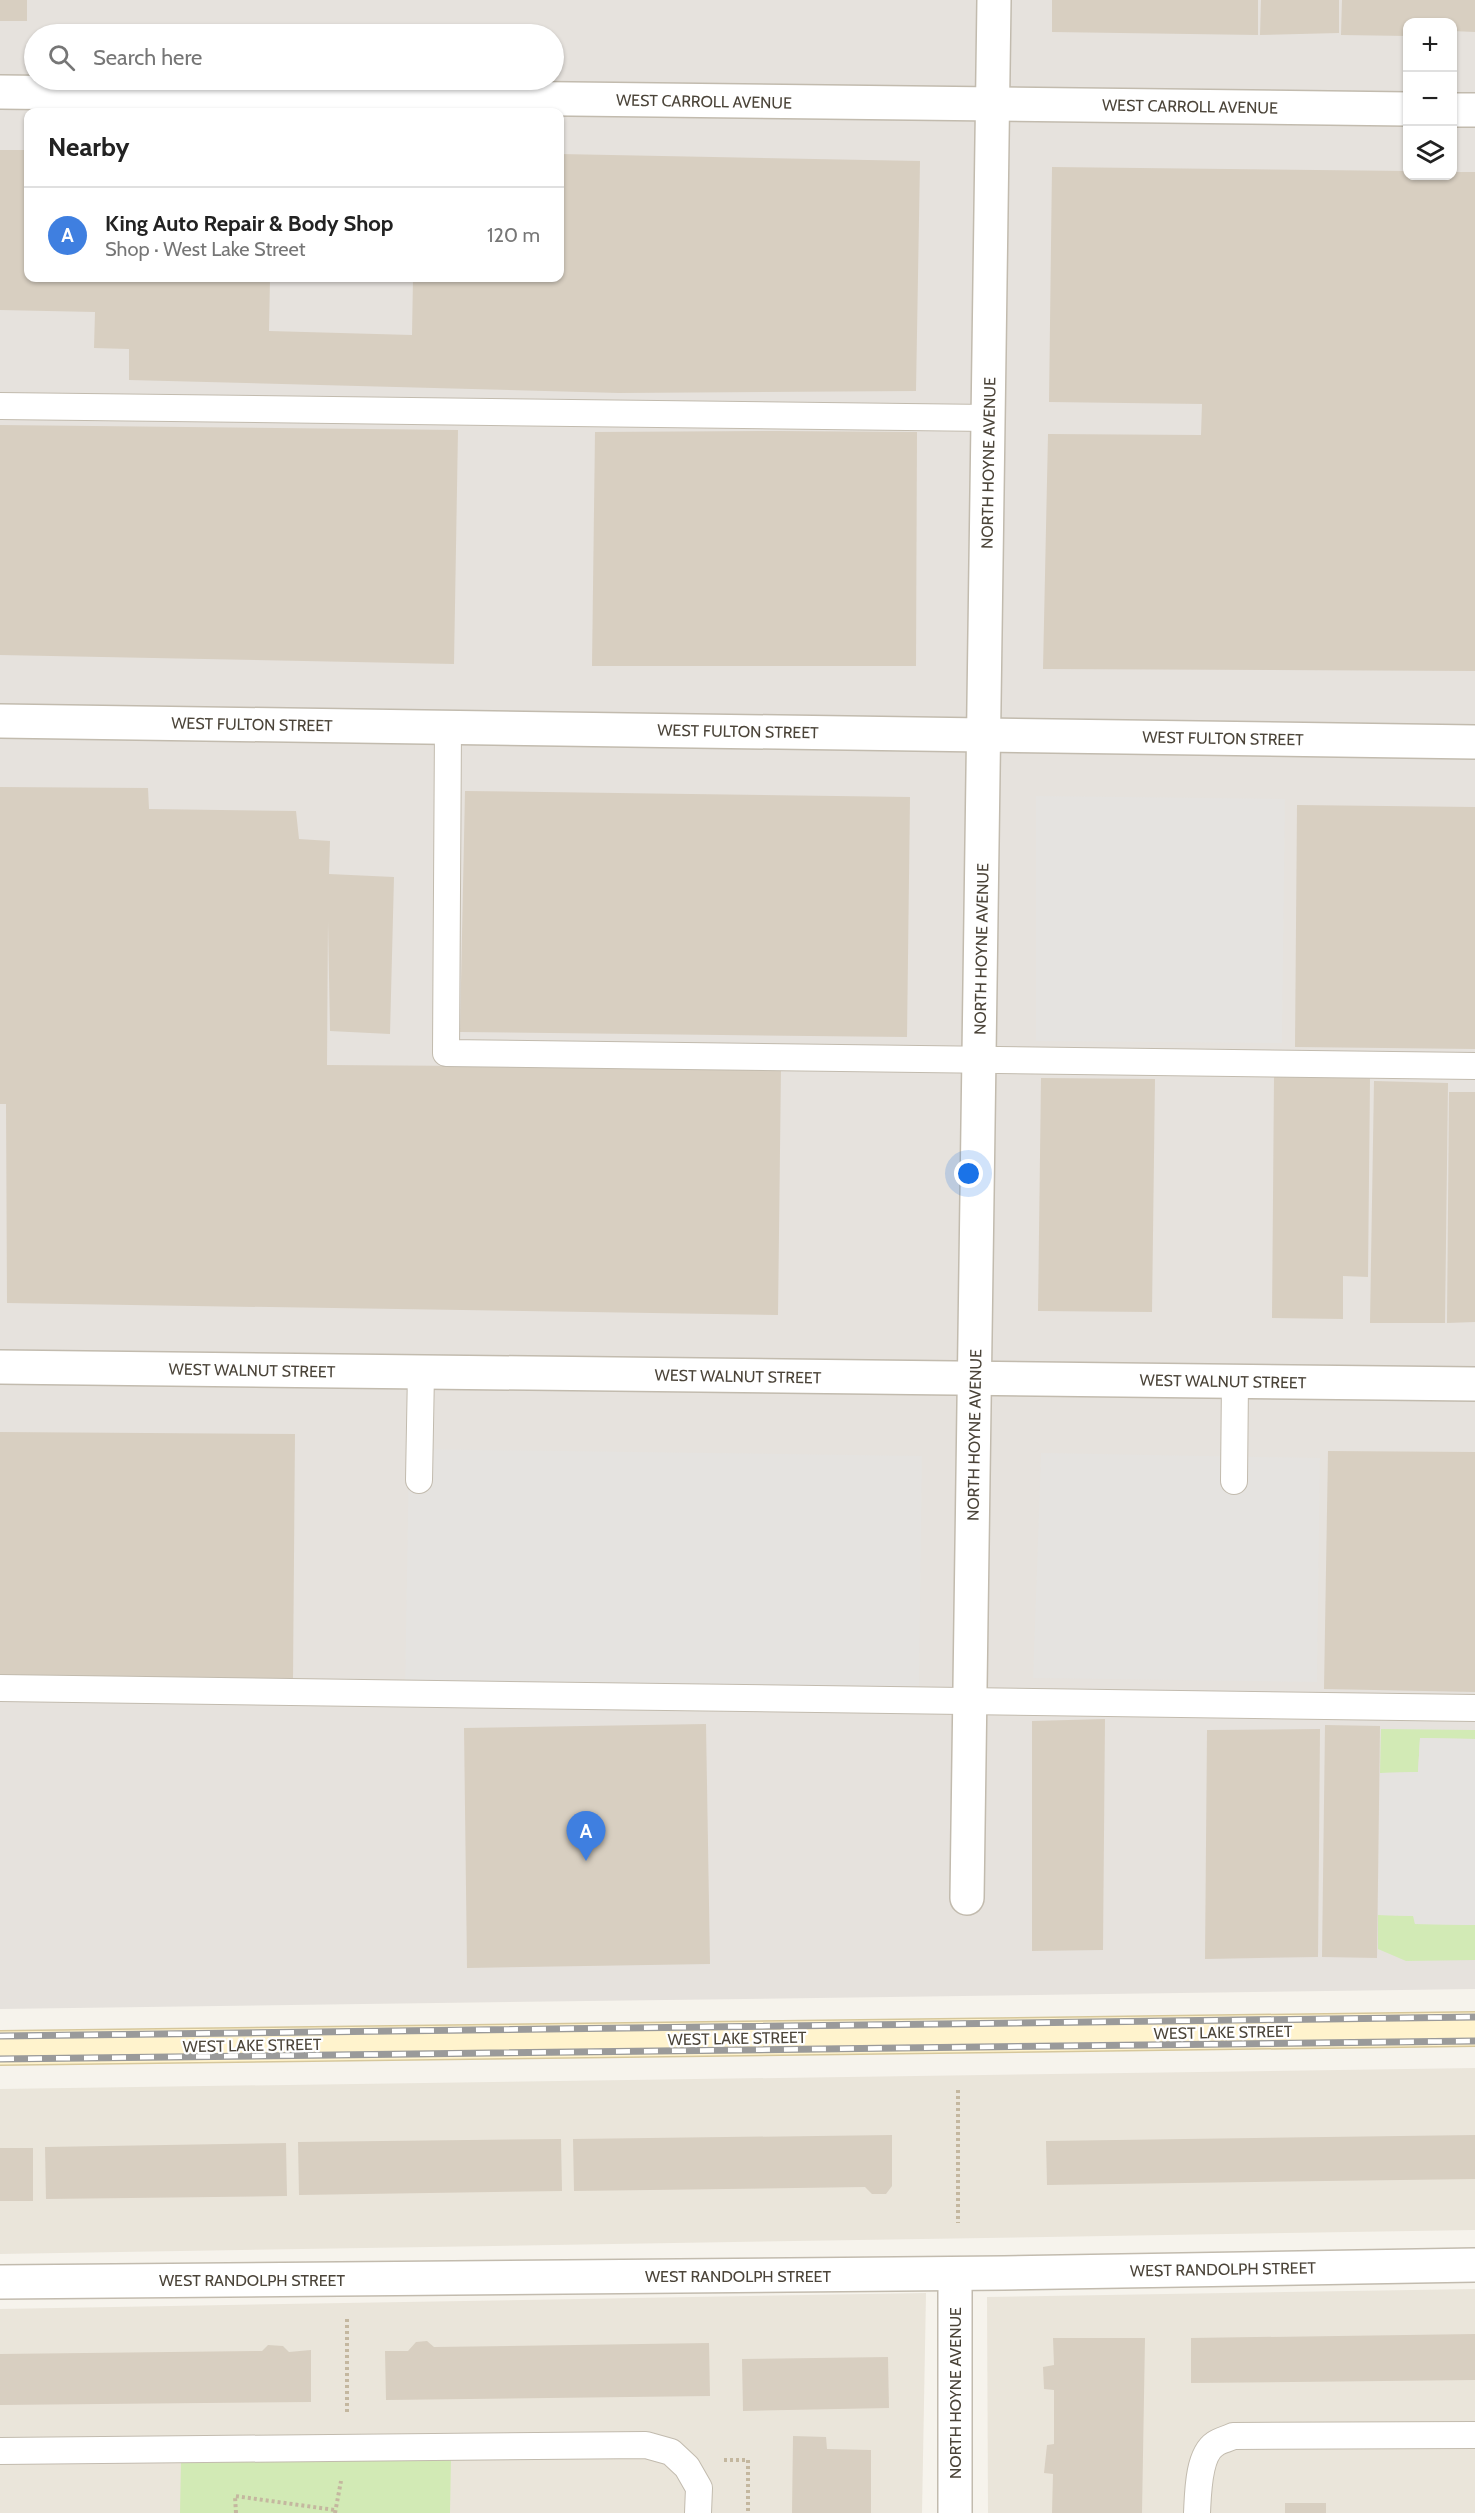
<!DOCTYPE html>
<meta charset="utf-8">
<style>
body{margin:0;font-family:Cabin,sans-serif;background:#f6f6f6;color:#222}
.controls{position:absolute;right:18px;top:18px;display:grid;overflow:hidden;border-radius:12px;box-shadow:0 2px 4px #0004}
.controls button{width:54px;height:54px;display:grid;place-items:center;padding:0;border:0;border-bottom:2px solid #e0e0e0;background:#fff;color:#222;font:30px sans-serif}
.you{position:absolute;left:969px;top:1174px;width:21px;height:21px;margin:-15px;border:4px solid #fff;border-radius:50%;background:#1a73e8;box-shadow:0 0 0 9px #1a73e833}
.badge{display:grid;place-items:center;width:39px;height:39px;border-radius:50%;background:#ea580c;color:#fff;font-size:20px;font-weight:700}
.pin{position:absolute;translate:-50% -50px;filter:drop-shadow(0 2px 3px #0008)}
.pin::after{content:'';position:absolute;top:32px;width:21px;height:18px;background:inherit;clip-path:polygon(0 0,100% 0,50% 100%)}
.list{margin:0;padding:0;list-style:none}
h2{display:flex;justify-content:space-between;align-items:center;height:78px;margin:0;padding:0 24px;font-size:26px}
h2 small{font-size:20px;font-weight:400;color:#767676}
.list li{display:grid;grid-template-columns:39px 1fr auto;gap:18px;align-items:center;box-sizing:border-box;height:96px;padding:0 24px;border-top:2px solid #e0e0e0}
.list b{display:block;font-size:22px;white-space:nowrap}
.list p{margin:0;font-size:20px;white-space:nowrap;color:#767676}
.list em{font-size:20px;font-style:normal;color:#767676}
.icon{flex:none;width:33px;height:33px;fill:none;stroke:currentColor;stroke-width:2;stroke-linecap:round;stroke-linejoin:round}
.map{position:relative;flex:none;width:1475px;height:2513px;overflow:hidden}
.search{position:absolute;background:#fff;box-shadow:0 2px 4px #0004;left:24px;top:24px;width:540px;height:66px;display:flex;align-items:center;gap:15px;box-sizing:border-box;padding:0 21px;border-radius:33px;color:#767676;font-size:22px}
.panel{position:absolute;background:#fff;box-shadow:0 2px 4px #0004;left:24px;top:108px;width:540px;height:174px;border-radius:12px}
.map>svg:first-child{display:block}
.residential{fill:#eae5da}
.industrial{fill:#e6e2dd;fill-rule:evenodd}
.green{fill:#d2eab5}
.parking{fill:#e5e3e0}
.building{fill:#d8cfc1}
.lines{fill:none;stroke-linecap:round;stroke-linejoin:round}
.lane-casing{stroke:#c2bbae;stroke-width:28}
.street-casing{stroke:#c2bbae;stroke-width:36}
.secondary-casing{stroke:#d6c79b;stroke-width:36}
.path{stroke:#c4b79f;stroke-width:4;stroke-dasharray:3 3;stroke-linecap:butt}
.lane{stroke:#fff;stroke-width:26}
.street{stroke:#fff;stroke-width:33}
.secondary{stroke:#fff3cd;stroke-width:33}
.rail-casing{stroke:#9a9a9a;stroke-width:7}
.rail{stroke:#fff;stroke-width:4.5;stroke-dasharray:14;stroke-linecap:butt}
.labels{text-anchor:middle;stroke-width:4.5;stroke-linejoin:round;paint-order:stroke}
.street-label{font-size:16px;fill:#4b4439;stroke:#fff}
</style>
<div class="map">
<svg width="1475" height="2513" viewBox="0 0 1475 2513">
<rect width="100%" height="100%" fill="#f6f3ec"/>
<g class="residential">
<path d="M 1475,2068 L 1475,2230 L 0,2254 L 0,2089 Z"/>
<path d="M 1475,2289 L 1475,2513 L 988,2513 L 987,2297 Z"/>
<path d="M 926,2293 L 922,2513 L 0,2513 L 0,2309 Z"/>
</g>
<path class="industrial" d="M 0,0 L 1475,0 L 1475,1989 L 0,2009 ZM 1408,22 L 1452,22 L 1452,176 L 1408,176 ZM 34,34 L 554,34 L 554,80 L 34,80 ZM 28,112 L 560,112 L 560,278 L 28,278 Z"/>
<g class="green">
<path d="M 1381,1729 L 1475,1730 L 1475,1739 L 1420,1738 L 1418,1772 L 1380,1773 Z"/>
<path d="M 1378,1915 L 1414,1916 L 1415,1924 L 1475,1925 L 1475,1960 L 1406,1961 L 1378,1949 Z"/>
<path d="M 451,2458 L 450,2513 L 180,2513 L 181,2461 Z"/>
</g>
<g class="parking">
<path d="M 1036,796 L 1285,799 L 1282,1043 L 1036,1041 Z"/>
<path d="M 409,1449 L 922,1456 L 919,1695 L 405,1688 Z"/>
<path d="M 1041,1453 L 1320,1458 L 1317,1682 L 1033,1678 Z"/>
<path d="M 1420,1738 L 1475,1739 L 1475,1925 L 1415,1924 L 1413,1916 L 1378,1915 L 1380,1773 L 1418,1772 Z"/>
</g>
<g class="building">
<rect x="0" y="0" width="27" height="21"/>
<path d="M 1052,0 L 1258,0 L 1258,35 L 1052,32 Z"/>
<path d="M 1261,0 L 1339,0 L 1339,33 L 1260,35 Z"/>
<path d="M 1342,0 L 1475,0 L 1475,32 L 1452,31 L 1452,22 L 1408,22 L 1408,36 L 1341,35 Z"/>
<path d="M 0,150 L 28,150 L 28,278 L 270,278 L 269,331 L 412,335 L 413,278 L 560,278 L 560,154 L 920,161 L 916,391 L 619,393 L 129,380 L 129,349 L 94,348 L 95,312 L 0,310 Z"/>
<path d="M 1052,167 L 1408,171 L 1408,176 L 1452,176 L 1452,172 L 1475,172 L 1475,671 L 1043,669 L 1048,434 L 1201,435 L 1202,404 L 1049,402 Z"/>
<path d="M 0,425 L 458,430 L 454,664 L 0,655 Z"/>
<path d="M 779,431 L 917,432 L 916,666 L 592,666 L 595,432 Z"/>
<path d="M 0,787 L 148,788 L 149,809 L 296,811 L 299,839 L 330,841 L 329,874 L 394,877 L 390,1034 L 330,1031 L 328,921 L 327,1065 L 781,1068 L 778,1315 L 7,1303 L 6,1104 L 0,1104 Z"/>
<path d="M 465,791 L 910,797 L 907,1037 L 460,1032 Z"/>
<path d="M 1297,805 L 1475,807 L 1475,1049 L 1295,1047 Z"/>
<path d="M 1274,1077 L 1370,1078 L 1368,1277 L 1343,1276 L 1343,1319 L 1272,1318 Z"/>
<path d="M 1041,1078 L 1155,1079 L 1152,1312 L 1038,1311 Z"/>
<path d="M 1374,1081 L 1448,1083 L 1445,1323 L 1370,1323 Z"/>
<path d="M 1449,1092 L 1475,1092 L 1475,1322 L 1447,1323 Z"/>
<path d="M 0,1432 L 295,1434 L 293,1679 L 0,1676 Z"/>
<path d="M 1328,1451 L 1475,1452 L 1475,1692 L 1324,1689 Z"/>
<path d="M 1105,1719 L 1103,1950 L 1032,1951 L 1032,1721 Z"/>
<path d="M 706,1724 L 710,1964 L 467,1968 L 464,1728 Z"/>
<path d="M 1325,1725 L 1380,1726 L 1377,1958 L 1322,1957 Z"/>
<path d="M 1320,1729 L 1318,1957 L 1205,1959 L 1207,1730 Z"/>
<path d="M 892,2135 L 892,2186 L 886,2194 L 872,2194 L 865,2187 L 574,2191 L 573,2139 Z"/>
<path d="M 1475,2135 L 1475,2179 L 1047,2185 L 1046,2141 Z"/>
<path d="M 561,2139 L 562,2191 L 299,2195 L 298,2142 Z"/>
<path d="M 286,2143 L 287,2196 L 46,2199 L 45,2147 Z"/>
<rect x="0" y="2148" width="33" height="53"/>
<path d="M 1475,2334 L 1475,2380 L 1191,2383 L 1191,2338 Z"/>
<path d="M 1053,2338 L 1145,2338 L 1142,2513 L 1052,2513 L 1053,2474 L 1044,2473 L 1047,2445 L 1054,2444 L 1054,2390 L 1044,2389 L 1043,2367 L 1054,2365 Z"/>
<path d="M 427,2341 L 434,2347 L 709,2343 L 710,2396 L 386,2400 L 385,2351 L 408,2351 L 416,2342 Z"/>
<path d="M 268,2345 L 283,2346 L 289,2352 L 311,2350 L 311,2402 L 0,2405 L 0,2354 L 262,2351 Z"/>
<path d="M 888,2357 L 889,2408 L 743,2411 L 742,2359 Z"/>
<path d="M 793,2436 L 826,2437 L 827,2449 L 871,2450 L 871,2513 L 792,2513 Z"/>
<rect x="1285" y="2503" width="41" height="10"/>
</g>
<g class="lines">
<defs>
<g id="lane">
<path d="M 0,406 L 989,418"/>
<path d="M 448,727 L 446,1053 L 1475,1066"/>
<path d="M 419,1480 L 421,1372"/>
<path d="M 1234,1481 L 1235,1382"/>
<path d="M 0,1688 L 1475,1708"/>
<path d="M 0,2451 L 646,2445 L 671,2452 L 687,2467 L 699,2488 L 698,2513"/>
<path d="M 1197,2513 C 1198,2494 1198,2455 1215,2444 C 1220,2440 1228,2439 1233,2436 L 1475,2435"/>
</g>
<g id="street">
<path d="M 0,92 L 1408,109"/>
<path d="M 1452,110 L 1475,110"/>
<path d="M 0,721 L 1475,742"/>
<path d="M 0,1367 L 1475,1384"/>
<path d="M 967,1898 L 994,0"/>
<path d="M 955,2274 L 955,2513"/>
<path d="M 0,2282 L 1004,2273 L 1475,2265"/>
</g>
<path id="secondary" d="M 0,2048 L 1475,2029"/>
</defs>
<use href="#lane" class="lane-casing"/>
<use href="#street" class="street-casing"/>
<use href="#secondary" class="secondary-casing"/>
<g class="path">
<path d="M 958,2090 L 958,2223"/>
<path d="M 347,2319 L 347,2414"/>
<path d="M 724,2460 L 748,2460 L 748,2513"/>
<path d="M 236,2513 L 235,2496 L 335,2510"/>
<path d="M 335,2513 L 341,2481"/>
</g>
<use href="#lane" class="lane"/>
<use href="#street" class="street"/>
<use href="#secondary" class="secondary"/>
<defs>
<g id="rail">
<path d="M 0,2036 L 1475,2017"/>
<path d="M 0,2059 L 1475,2041"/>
</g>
</defs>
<use href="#rail" class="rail-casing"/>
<use href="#rail" class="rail"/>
</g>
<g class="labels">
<g class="street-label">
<text transform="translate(704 101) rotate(1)" y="6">WEST CARROLL AVENUE</text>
<text transform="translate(1190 106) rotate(1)" y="6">WEST CARROLL AVENUE</text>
<text transform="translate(988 463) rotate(-89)" y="6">NORTH HOYNE AVENUE</text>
<text transform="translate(252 724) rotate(1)" y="6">WEST FULTON STREET</text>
<text transform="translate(738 731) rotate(1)" y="6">WEST FULTON STREET</text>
<text transform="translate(1223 738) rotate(1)" y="6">WEST FULTON STREET</text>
<text transform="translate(981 949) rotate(-89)" y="6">NORTH HOYNE AVENUE</text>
<text transform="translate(252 1370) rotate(1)" y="6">WEST WALNUT STREET</text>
<text transform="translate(738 1376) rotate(1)" y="6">WEST WALNUT STREET</text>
<text transform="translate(1223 1381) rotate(1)" y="6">WEST WALNUT STREET</text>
<text transform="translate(974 1435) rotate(-89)" y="6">NORTH HOYNE AVENUE</text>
<text transform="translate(1223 2032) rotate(-1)" y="6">WEST LAKE STREET</text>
<text transform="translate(737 2038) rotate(-1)" y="6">WEST LAKE STREET</text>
<text transform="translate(252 2045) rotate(-1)" y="6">WEST LAKE STREET</text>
<text transform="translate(1223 2269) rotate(-1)" y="6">WEST RANDOLPH STREET</text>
<text x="738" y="2282">WEST RANDOLPH STREET</text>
<text x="252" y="2286">WEST RANDOLPH STREET</text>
<text transform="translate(955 2393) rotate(-90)" y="6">NORTH HOYNE AVENUE</text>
</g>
</g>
</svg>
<div class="controls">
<button>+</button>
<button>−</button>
<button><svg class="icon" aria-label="layers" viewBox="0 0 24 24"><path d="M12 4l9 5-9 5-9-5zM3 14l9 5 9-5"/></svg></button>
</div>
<div class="you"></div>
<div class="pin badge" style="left:586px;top:1861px;background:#3f7fe0">A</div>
<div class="search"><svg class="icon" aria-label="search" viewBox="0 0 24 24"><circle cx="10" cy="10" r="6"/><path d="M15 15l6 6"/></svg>Search here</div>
<section class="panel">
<h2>Nearby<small></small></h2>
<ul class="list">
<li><span class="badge" style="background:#3f7fe0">A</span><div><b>King Auto Repair &amp; Body Shop</b><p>Shop · West Lake Street</p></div><em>120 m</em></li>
</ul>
</section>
</div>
